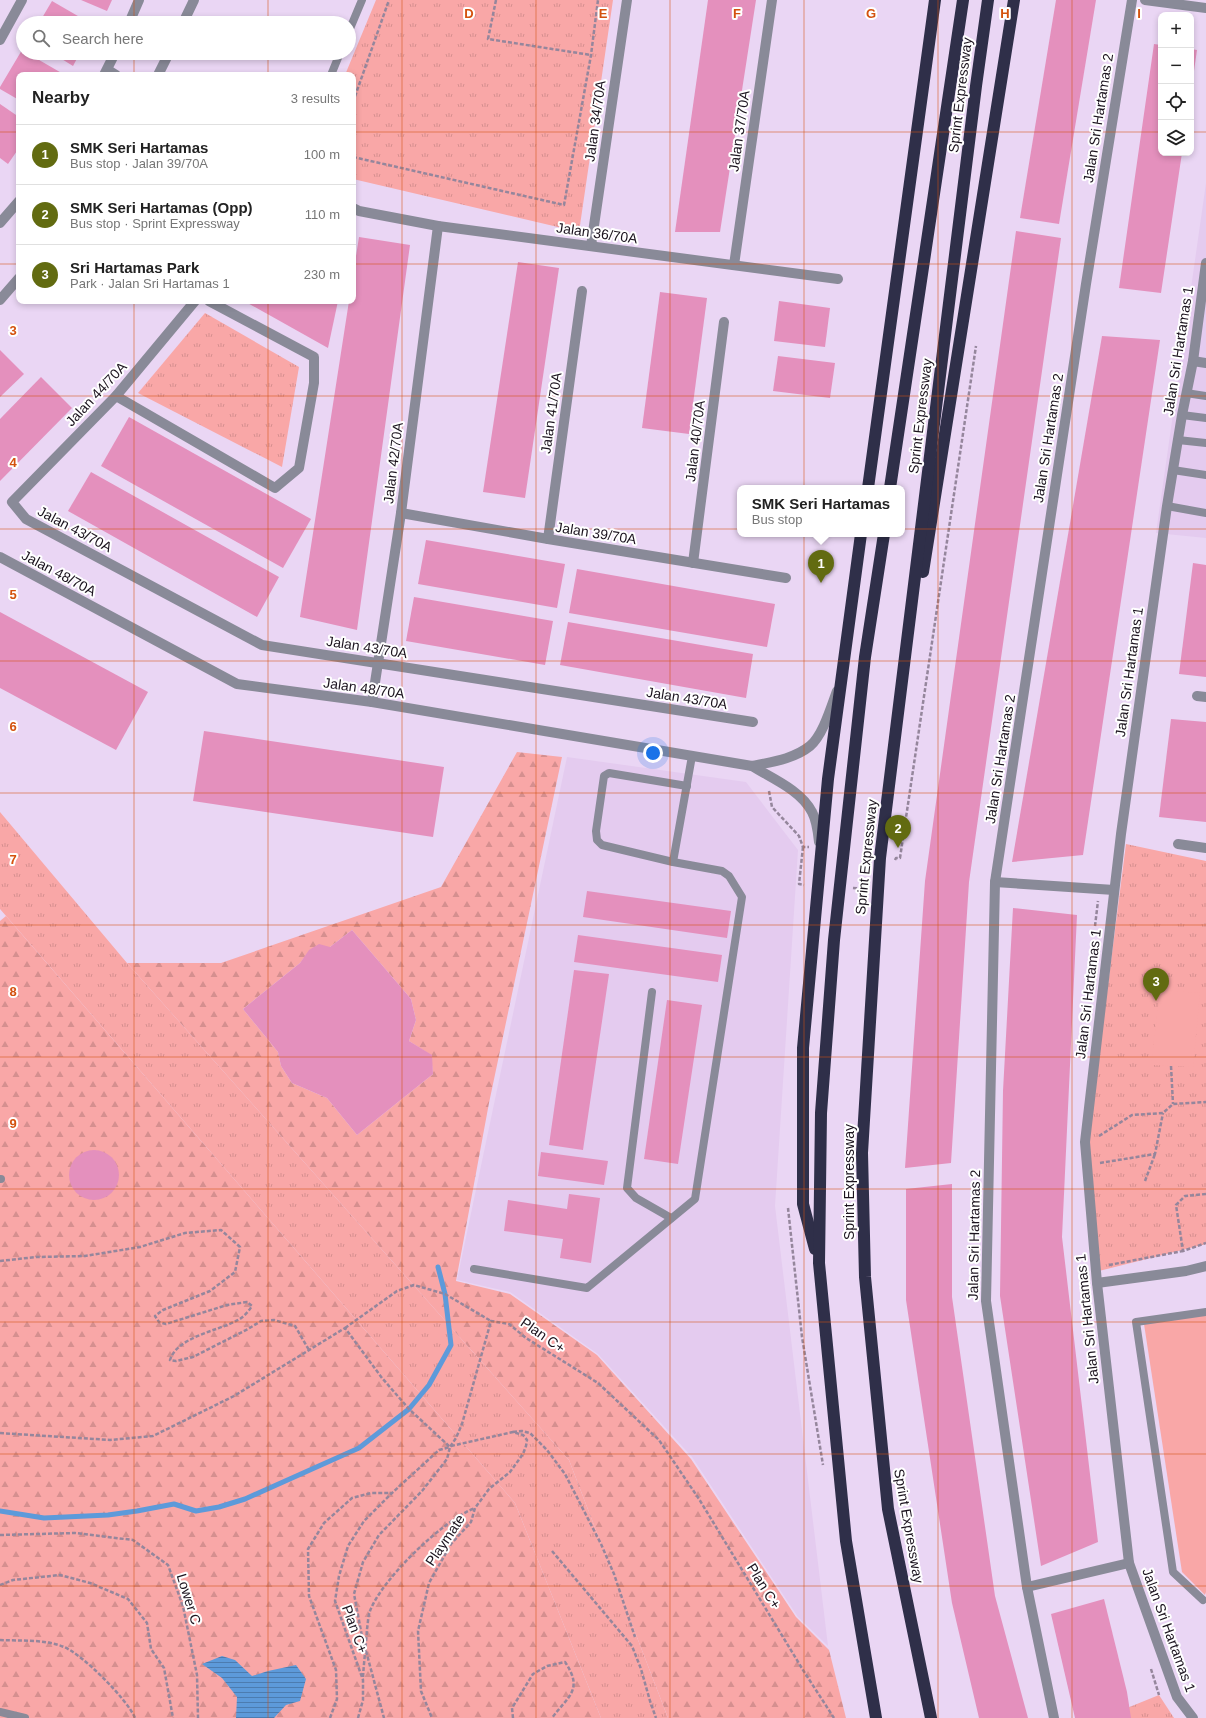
<!DOCTYPE html>
<meta charset="utf-8">
<style>
body{margin:0;font-family:Helvetica,sans-serif;background:#f2f2f2;color:#222}
.controls{position:absolute;right:12px;top:12px;display:grid;overflow:hidden;border-radius:8px;box-shadow:0 2px 6px #0003}
.controls button{width:36px;height:36px;display:grid;place-items:center;padding:0;border:0;border-bottom:1px solid #e0e0e0;background:#fff;color:#222;font:20px sans-serif}
.you{position:absolute;left:653px;top:753px;width:14px;height:14px;margin:-10px;border:3px solid #fff;border-radius:50%;background:#1a73e8;box-shadow:0 0 0 6px #1a73e833}
.badge{display:grid;place-items:center;width:26px;height:26px;border-radius:50%;background:#626b11;color:#fff;font-size:13px;font-weight:700}
.pin{position:absolute;translate:-50% -33px;filter:drop-shadow(0 1px 2px #0008)}
.pin::after{content:'';position:absolute;top:21px;width:14px;height:12px;background:inherit;clip-path:polygon(0 0,100% 0,50% 100%)}
.popup{position:absolute;left:737px;top:485px;width:168px;height:52px;box-sizing:border-box;display:grid;place-content:center;border-radius:8px;background:#fff;filter:drop-shadow(0 1px 3px #0005);font-size:13px;white-space:nowrap;color:#767676}
.popup b{font-size:15px;color:#222}
.popup::after{content:'';position:absolute;left:50%;top:100%;margin-left:-8px;border:8px solid transparent;border-top-color:#fff}
.list{margin:0;padding:0;list-style:none}
h2{display:flex;justify-content:space-between;align-items:center;height:52px;margin:0;padding:0 16px;font-size:17px}
h2 small{font-size:13px;font-weight:400;color:#767676}
.list li{display:grid;grid-template-columns:26px 1fr auto;gap:12px;align-items:center;box-sizing:border-box;height:60px;padding:0 16px;border-top:1px solid #e0e0e0}
.list b{display:block;font-size:15px;white-space:nowrap}
.list p{margin:0;font-size:13px;white-space:nowrap;color:#767676}
.list em{font-size:13px;font-style:normal;color:#767676}
.icon{flex:none;width:22px;height:22px;fill:none;stroke:currentColor;stroke-width:2;stroke-linecap:round;stroke-linejoin:round}
.map{position:relative;flex:none;width:1206px;height:1718px;overflow:hidden}
.search{position:absolute;background:#fff;box-shadow:0 2px 6px #0003;left:16px;top:16px;width:340px;height:44px;display:flex;align-items:center;gap:10px;box-sizing:border-box;padding:0 14px;border-radius:22px;color:#767676;font-size:15px}
.panel{position:absolute;background:#fff;box-shadow:0 2px 6px #0003;left:16px;top:72px;width:340px;height:232px;border-radius:8px}
.map>svg:first-child{display:block}
.built{fill:#e4cbef}
.grass{fill:url(#grass-tufts)}
.forest{fill:url(#forest-firs);fill-rule:evenodd}
.garden{fill:#f9a7a7}
.water{fill:url(#water-rules)}
.lines{fill:none;stroke-linecap:round;stroke-linejoin:round}
.stream{stroke:#5d9ada;stroke-width:5}
.building{fill:#e490bd}
.path{stroke:#95869c;stroke-width:2.5;stroke-dasharray:4 2;stroke-linecap:butt}
.lane{stroke:#898a98;stroke-width:8}
.street{stroke:#898a98;stroke-width:10}
.highway{stroke:#2f2f49;stroke-width:12}
.grid{fill:none;stroke:#d4520e;stroke-width:1;stroke-opacity:0.55}
.labels{text-anchor:middle;stroke-width:4;stroke-linejoin:round;paint-order:stroke}
.street-label{font-size:14px;fill:#1b131e;stroke:#fff}
.grid-label{font-size:13px;text-anchor:middle;font-weight:bold;fill:#d4520e;stroke:#fff;stroke-width:4;stroke-linejoin:round;paint-order:stroke}
</style>
<div class="map">
<svg width="1206" height="1718" viewBox="0 0 1206 1718">
<defs>
<pattern id="grass-tufts" width="24" height="20" patternUnits="userSpaceOnUse"><rect width="24" height="20" fill="#f9a7a7"/><path d="M3 7l-1-3M5 7V3M7 7l1-3M15 17l-1-3M17 17v-4M19 17l1-3" fill="none" stroke="#d58f8f"/></pattern>
<pattern id="forest-firs" width="22" height="20" patternUnits="userSpaceOnUse"><rect width="22" height="20" fill="#f9a7a7"/><path d="M5 1l3.5 6h-7zM16 11l3.5 6h-7z" fill="#d58f8f"/></pattern>
<pattern id="water-rules" width="6" height="5" patternUnits="userSpaceOnUse"><rect width="6" height="5" fill="#5d9ada"/><path d="M0 2.5h6" fill="none" stroke="#4c7cb0"/></pattern>
</defs>
<rect width="100%" height="100%" fill="#ead6f4"/>
<g class="built">
<path d="M 1206,183 L 1206,538 L 1156,533 Z"/>
<path d="M 567,757 L 746,782 L 798,850 L 775,1206 L 828,1646 L 798,1617 L 692,1457 L 598,1354 L 510,1292 L 457,1280 Z"/>
</g>
<g class="grass">
<path d="M 376,0 L 613,0 L 579,232 L 353,179 L 353,75 L 345,75 Z"/>
<path d="M 205,313 L 299,367 L 282,467 L 138,393 Z"/>
<path d="M 0,812 L 127,963 L 569,1460 L 668,1718 L 601,1718 L 515,1503 L 0,909 Z"/>
<path d="M 1126,844 L 1206,861 L 1206,1244 L 1099,1271 L 1088,1141 Z"/>
<path d="M 1159,1695 L 1174,1718 L 1129,1718 L 1127,1708 Z"/>
</g>
<g class="forest">
<path d="M 517,752 L 562,757 L 489,1103 L 456,1281 L 510,1294 L 597,1355 L 691,1459 L 796,1617 L 829,1650 L 846,1718 L 668,1718 L 569,1460 L 127,963 L 221,963 L 441,887 ZM 352,930 L 411,999 L 416,1020 L 409,1041 L 431,1055 L 433,1074 L 357,1135 L 327,1098 L 292,1083 L 281,1066 L 278,1052 L 243,1009 L 300,963 L 310,950 L 330,947 Z"/>
<path d="M 6,916 L 515,1503 L 601,1718 L 0,1718 L 0,921 Z"/>
</g>
<g class="garden">
<path d="M 1160,990 L 1200,993 L 1193,1067 L 1151,1065 Z"/>
<path d="M 1206,1314 L 1206,1592 L 1205,1595 L 1182,1572 L 1144,1324 Z"/>
</g>
<path class="water" d="M 222,1656 L 235,1660 L 252,1676 L 268,1671 L 296,1665 L 306,1679 L 300,1701 L 286,1705 L 274,1718 L 236,1718 L 237,1697 L 222,1678 L 202,1664 Z"/>
<g class="lines">
<path class="stream" d="M 0,1511 L 44,1518 L 108,1515 L 137,1511 L 174,1504 L 196,1511 L 219,1507 L 245,1499 L 359,1448 L 409,1409 L 429,1385 L 451,1345 L 445,1294 L 438,1267"/>
</g>
<g class="building">
<path d="M 81,0 L 112,0 L 107,11 Z"/>
<path d="M 708,0 L 756,0 L 720,232 L 675,232 Z"/>
<path d="M 1056,0 L 1096,0 L 1059,224 L 1020,218 Z"/>
<path d="M 52,1 L 90,23 L 39,23 Z"/>
<path d="M 1154,44 L 1161,45 L 1161,153 L 1182,153 L 1161,293 L 1119,288 Z"/>
<path d="M 1191,49 L 1197,50 L 1192,85 L 1191,85 Z"/>
<path d="M 22,50 L 23,53 L 27,53 L 65,75 L 19,75 L 19,100 L 0,89 L 0,87 Z"/>
<path d="M 52,53 L 80,53 L 73,66 Z"/>
<path d="M 0,104 L 19,117 L 19,148 L 8,164 L 0,158 Z"/>
<path d="M 1016,231 L 1061,238 L 969,882 L 951,1163 L 905,1168 L 925,881 Z"/>
<path d="M 359,237 L 410,245 L 357,630 L 300,617 L 349,301 L 353,301 L 353,275 Z"/>
<path d="M 518,262 L 559,268 L 525,498 L 483,492 Z"/>
<path d="M 660,292 L 707,298 L 689,434 L 642,428 Z"/>
<path d="M 244,301 L 338,301 L 328,348 Z"/>
<path d="M 779,301 L 830,308 L 825,347 L 774,341 Z"/>
<path d="M 1102,336 L 1160,340 L 1083,855 L 1012,862 Z"/>
<path d="M 0,350 L 24,374 L 0,397 Z"/>
<path d="M 778,356 L 835,363 L 830,398 L 773,391 Z"/>
<path d="M 41,377 L 72,408 L 0,481 L 0,419 Z"/>
<path d="M 129,417 L 311,519 L 283,568 L 101,466 Z"/>
<path d="M 91,472 L 279,577 L 257,617 L 68,511 Z"/>
<path d="M 426,540 L 565,564 L 557,608 L 418,584 Z"/>
<path d="M 1193,563 L 1206,565 L 1206,677 L 1179,674 Z"/>
<path d="M 577,569 L 775,604 L 767,647 L 569,613 Z"/>
<path d="M 414,597 L 553,621 L 545,665 L 406,641 Z"/>
<path d="M 0,612 L 148,692 L 116,750 L 0,688 Z"/>
<path d="M 568,622 L 753,654 L 746,698 L 560,665 Z"/>
<path d="M 1171,719 L 1206,722 L 1206,822 L 1159,817 Z"/>
<path d="M 204,731 L 444,767 L 433,837 L 193,801 Z"/>
<path d="M 587,891 L 731,911 L 727,938 L 583,917 Z"/>
<path d="M 1013,908 L 1077,915 L 1062,1237 L 1098,1542 L 1041,1566 L 1000,1296 L 1003,1091 Z"/>
<path d="M 352,930 L 411,999 L 416,1020 L 409,1041 L 432,1055 L 433,1074 L 357,1135 L 327,1098 L 292,1083 L 281,1066 L 278,1052 L 243,1009 L 300,963 L 309,950 L 319,944 L 330,947 Z"/>
<path d="M 578,935 L 722,955 L 718,982 L 574,962 Z"/>
<path d="M 574,970 L 609,974 L 583,1150 L 549,1145 Z"/>
<path d="M 667,1000 L 702,1005 L 678,1164 L 644,1159 Z"/>
<circle cx="94" cy="1175" r="25"/>
<path d="M 541,1152 L 608,1161 L 604,1185 L 538,1176 Z"/>
<path d="M 952,1184 L 952,1297 L 995,1596 L 1028,1718 L 979,1718 L 952,1603 L 906,1300 L 906,1189 Z"/>
<path d="M 569,1194 L 600,1198 L 591,1263 L 560,1258 L 563,1239 L 504,1231 L 508,1200 L 567,1209 Z"/>
<path d="M 1104,1599 L 1127,1692 L 1131,1718 L 1075,1718 L 1051,1614 Z"/>
</g>
<g class="lines">
<g class="path">
<path d="M 496,0 L 488,39 L 591,55"/>
<path d="M 353,102 L 389,0"/>
<path d="M 353,157 L 564,205 L 591,55 L 598,0"/>
<path d="M 769,791 L 772,807 L 799,836 L 803,847 L 809,847"/>
<path d="M 803,847 L 799,884 L 804,885"/>
<path d="M 895,860 L 896,858 L 900,858 L 976,346"/>
<path d="M 853,888 L 864,889"/>
<path d="M 1095,926 L 1098,901"/>
<path d="M 1171,1066 L 1173,1104"/>
<path d="M 1099,1136 L 1132,1115 L 1163,1113 L 1173,1104 L 1206,1102"/>
<path d="M 1100,1163 L 1155,1154 L 1163,1113"/>
<path d="M 1145,1181 L 1155,1154"/>
<path d="M 1206,1194 L 1185,1196 L 1176,1205 L 1183,1251 L 1206,1243"/>
<path d="M 788,1208 L 802,1337 L 823,1465"/>
<path d="M 0,1261 L 36,1257 L 85,1256 L 140,1247 L 185,1233 L 221,1230 L 240,1247 L 235,1272 L 210,1291 L 163,1310 L 155,1316 L 159,1322 L 166,1324 L 227,1305 L 247,1302 L 252,1306 C 248,1312 243,1318 236,1321 C 217,1331 177,1337 170,1360 L 176,1361 L 193,1357 L 248,1329 L 261,1321 L 274,1320 L 295,1326 L 309,1350"/>
<path d="M 1109,1265 L 1183,1251"/>
<path d="M 1082,1284 L 1084,1301"/>
<path d="M 345,1328 L 397,1291 L 414,1285 L 445,1294 L 491,1321"/>
<path d="M 513,1432 L 522,1431 L 530,1433 L 547,1450 L 565,1474 L 601,1544 L 614,1574 L 635,1637"/>
<path d="M 0,1433 L 110,1440 L 153,1436 L 234,1396 L 345,1328 L 382,1378 L 409,1409 L 450,1447"/>
<path d="M 451,1446 L 513,1432 L 523,1435 L 527,1440 L 526,1446 L 523,1454 L 510,1472 L 489,1489 L 475,1508"/>
<path d="M 0,1535 L 75,1533 L 133,1540 L 168,1565 L 183,1606 L 197,1675 L 198,1718"/>
<path d="M 552,1551 L 632,1646 L 641,1669 L 650,1701 L 656,1718"/>
<path d="M 0,1585 L 13,1580 L 60,1575 L 90,1583 L 128,1599 L 147,1623 L 151,1649 L 164,1668 L 173,1718"/>
<path d="M 0,1640 C 20,1641 45,1639 64,1647 C 82,1654 128,1700 135,1718"/>
<path d="M 364,1647 L 354,1594 L 363,1562 L 379,1535 L 422,1491 L 447,1459 L 450,1447"/>
<path d="M 366,1651 L 384,1718"/>
<path d="M 1151,1669 L 1159,1695"/>
<path d="M 363,1677 C 364,1661 366,1645 367,1629 C 368,1623 368,1616 370,1611 C 382,1579 443,1520 475,1508 L 471,1522 L 451,1544 L 429,1583 L 418,1631 L 421,1691 L 432,1718"/>
<path d="M 330,1718 L 337,1699 L 336,1670 L 309,1596 L 308,1549 L 324,1523 L 352,1498 L 371,1493 L 391,1493"/>
<path d="M 358,1718 L 363,1700 L 363,1680 L 335,1601 L 339,1576 L 348,1546 L 364,1521 L 392,1493 L 439,1450 L 450,1447 L 456,1438 L 462,1424 L 491,1321 L 509,1324 L 526,1338 L 598,1383 L 659,1440 L 699,1499 L 803,1670 L 834,1718"/>
<path d="M 513,1718 L 512,1708 L 533,1674 L 547,1666 L 565,1662 C 584,1690 568,1696 552,1718"/>
</g>
<g class="lane">
<path d="M 349,31 L 362,0"/>
<path d="M 331,75 L 340,53"/>
<path d="M 1186,393 L 1206,396"/>
<path d="M 1182,415 L 1206,418"/>
<path d="M 1178,440 L 1206,443"/>
<path d="M 1173,470 L 1206,475"/>
<path d="M 1167,506 L 1206,513"/>
<path d="M 673,862 L 692,756"/>
<path d="M 652,992 L 627,1188 L 636,1198 L 671,1218"/>
<path d="M 0,1179 L 1,1179"/>
<path d="M 474,1269 L 587,1288 L 695,1199 L 742,897 L 729,876 L 722,871 L 673,862 L 602,845 L 597,840 L 596,831 L 604,776 L 609,773 L 687,786"/>
<path d="M 1203,1600 L 1173,1572 L 1136,1322 L 1206,1312"/>
<path d="M 0,1712 L 25,1718"/>
</g>
<g class="street">
<path d="M 1145,0 L 1206,8"/>
<path d="M 129,23 L 139,0"/>
<path d="M 183,23 L 194,0"/>
<path d="M 0,40 L 22,0"/>
<path d="M 108,70 L 116,75"/>
<path d="M 104,75 L 115,53"/>
<path d="M 158,75 L 169,53"/>
<path d="M 353,208 L 359,211 L 438,226 L 838,279"/>
<path d="M 0,223 L 19,201"/>
<path d="M 591,246 L 627,0"/>
<path d="M 734,265 L 772,0"/>
<path d="M 0,300 L 19,278"/>
<path d="M 195,301 L 116,396 L 12,502 L 26,519 L 262,645 L 753,722"/>
<path d="M 1193,361 L 1206,363"/>
<path d="M 116,396 L 275,488 L 299,468 L 314,383 L 314,357 L 209,301"/>
<path d="M 401,513 L 548,539 L 786,578"/>
<path d="M 548,539 L 582,291"/>
<path d="M 0,557 L 237,684 L 372,702 L 752,766 C 771,778 801,790 812,812 C 817,821 818,832 819,842"/>
<path d="M 693,563 L 724,322"/>
<path d="M 1197,696 L 1206,697"/>
<path d="M 372,702 L 401,513 L 438,226"/>
<path d="M 752,766 C 771,762 794,759 810,746 C 823,735 831,707 837,691"/>
<path d="M 1178,844 L 1206,848"/>
<path d="M 995,882 L 1114,890"/>
<path d="M 1097,1283 L 1186,1271 L 1206,1266"/>
<path d="M 1027,1587 L 1129,1563"/>
<path d="M 1054,1718 L 1027,1587 L 986,1301 L 995,882 L 1086,284 L 1132,0"/>
<path d="M 1193,1718 L 1177,1697 L 1129,1563 L 1097,1283 L 1085,1142 L 1121,834 L 1167,506 L 1182,415 L 1193,361 L 1206,263"/>
</g>
<g class="highway">
<path d="M 868,488 L 935,0"/>
<path d="M 890,488 L 963,0"/>
<path d="M 923,572 L 1014,0"/>
<path d="M 815,1249 L 803,1204 L 803,1048 L 828,779 L 861,534"/>
<path d="M 876,1718 L 846,1541 L 819,1263 L 821,1113 L 834,940 L 865,657 L 884,534"/>
<path d="M 931,1718 L 888,1509 L 865,1277 L 862,1153 L 880,858 L 976,86 L 988,0"/>
</g>
</g>
<path class="grid" d="M 134,0 L 134,23M 268,0 L 268,23M 402,0 L 402,1718M 536,0 L 536,1718M 670,0 L 670,1718M 804,0 L 804,1718M 938,0 L 938,1718M 1072,0 L 1072,1718M 134,53 L 134,75M 268,53 L 268,75M 0,132 L 19,132M 353,132 L 1161,132M 1191,132 L 1206,132M 0,264 L 19,264M 353,264 L 1206,264M 134,301 L 134,1718M 268,301 L 268,1718M 0,396 L 1206,396M 0,529 L 1206,529M 0,661 L 1206,661M 0,793 L 1206,793M 0,925 L 1206,925M 0,1057 L 1206,1057M 0,1189 L 1206,1189M 0,1322 L 1206,1322M 0,1454 L 1206,1454M 0,1586 L 1206,1586"/>
<g class="labels">
<g class="street-label">
<text transform="translate(960 95) rotate(-83)" y="5">Sprint Expressway</text>
<text transform="translate(1098 118) rotate(-81)" y="5">Jalan Sri Hartamas 2</text>
<text transform="translate(595 121) rotate(-82)" y="5">Jalan 34/70A</text>
<text transform="translate(739 131) rotate(-82)" y="5">Jalan 37/70A</text>
<text transform="translate(597 233) rotate(8)" y="5">Jalan 36/70A</text>
<text transform="translate(1178 351) rotate(-81)" y="5">Jalan Sri Hartamas 1</text>
<text transform="translate(96 394) rotate(-47)" y="5">Jalan 44/70A</text>
<text transform="translate(551 413) rotate(-82)" y="5">Jalan 41/70A</text>
<text transform="translate(920 416) rotate(-83)" y="5">Sprint Expressway</text>
<text transform="translate(1048 438) rotate(-81)" y="5">Jalan Sri Hartamas 2</text>
<text transform="translate(695 441) rotate(-83)" y="5">Jalan 40/70A</text>
<text transform="translate(393 463) rotate(-83)" y="5">Jalan 42/70A</text>
<text transform="translate(75 529) rotate(28)" y="5">Jalan 43/70A</text>
<text transform="translate(596 533) rotate(9)" y="5">Jalan 39/70A</text>
<text transform="translate(59 573) rotate(28)" y="5">Jalan 48/70A</text>
<text transform="translate(367 647) rotate(9)" y="5">Jalan 43/70A</text>
<text transform="translate(1129 672) rotate(-82)" y="5">Jalan Sri Hartamas 1</text>
<text transform="translate(364 688) rotate(8)" y="5">Jalan 48/70A</text>
<text transform="translate(687 698) rotate(9)" y="5">Jalan 43/70A</text>
<text transform="translate(1000 759) rotate(-81)" y="5">Jalan Sri Hartamas 2</text>
<text transform="translate(866 857) rotate(-84)" y="5">Sprint Expressway</text>
<text transform="translate(1088 994) rotate(-83)" y="5">Jalan Sri Hartamas 1</text>
<text transform="translate(849 1182) rotate(-90)" y="5">Sprint Expressway</text>
<text transform="translate(974 1235) rotate(-89)" y="5">Jalan Sri Hartamas 2</text>
<text transform="translate(1087 1319) rotate(-96)" y="5">Jalan Sri Hartamas 1</text>
<text transform="translate(543 1335) rotate(35)" y="5">Plan C+</text>
<text transform="translate(909 1526) rotate(80)" y="5">Sprint Expressway</text>
<text transform="translate(445 1540) rotate(-56)" y="5">Playmate</text>
<text transform="translate(764 1586) rotate(58)" y="5">Plan C+</text>
<text transform="translate(189 1599) rotate(73)" y="5">Lower C</text>
<text transform="translate(355 1629) rotate(70)" y="5">Plan C+</text>
<text transform="translate(1169 1630) rotate(70)" y="5">Jalan Sri Hartamas 1</text>
</g>
</g>
<g class="grid-label">
<text x="469" y="18">D</text>
<text x="603" y="18">E</text>
<text x="737" y="18">F</text>
<text x="871" y="18">G</text>
<text x="1005" y="18">H</text>
<text x="1139" y="18">I</text>
<text x="13" y="335">3</text>
<text x="13" y="467">4</text>
<text x="13" y="599">5</text>
<text x="13" y="731">6</text>
<text x="13" y="864">7</text>
<text x="13" y="996">8</text>
<text x="13" y="1128">9</text>
</g>
</svg>
<div class="controls">
<button>+</button>
<button>−</button>
<button><svg class="icon" aria-label="locate" viewBox="0 0 24 24"><circle cx="12" cy="12" r="6"/><path d="M12 2v4M12 18v4M2 12h4M18 12h4"/></svg></button>
<button><svg class="icon" aria-label="layers" viewBox="0 0 24 24"><path d="M12 4l9 5-9 5-9-5zM3 14l9 5 9-5"/></svg></button>
</div>
<div class="you"></div>
<div class="pin badge" style="left:821px;top:583px">1</div>
<div class="popup"><b>SMK Seri Hartamas</b>Bus stop</div>
<div class="pin badge" style="left:898px;top:848px">2</div>
<div class="pin badge" style="left:1156px;top:1001px">3</div>
<div class="search"><svg class="icon" aria-label="search" viewBox="0 0 24 24"><circle cx="10" cy="10" r="6"/><path d="M15 15l6 6"/></svg>Search here</div>
<section class="panel">
<h2>Nearby<small>3 results</small></h2>
<ul class="list">
<li><span class="badge">1</span><div><b>SMK Seri Hartamas</b><p>Bus stop · Jalan 39/70A</p></div><em>100 m</em></li>
<li><span class="badge">2</span><div><b>SMK Seri Hartamas (Opp)</b><p>Bus stop · Sprint Expressway</p></div><em>110 m</em></li>
<li><span class="badge">3</span><div><b>Sri Hartamas Park</b><p>Park · Jalan Sri Hartamas 1</p></div><em>230 m</em></li>
</ul>
</section>
</div>
